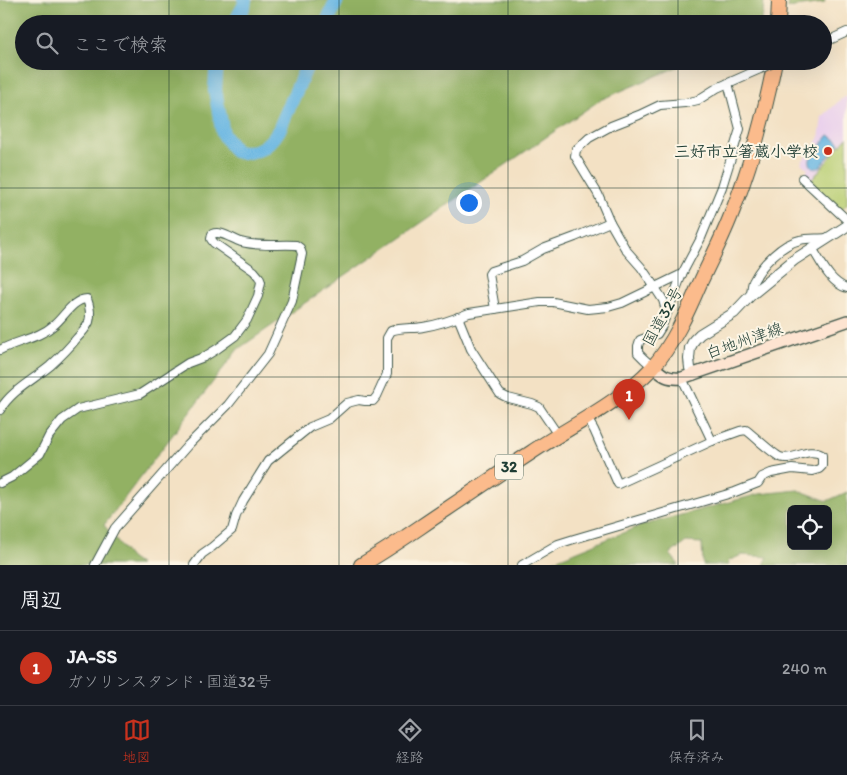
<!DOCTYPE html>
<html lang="ja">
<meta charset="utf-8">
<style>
body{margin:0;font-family:Itim,"Klee One",sans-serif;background:#20242c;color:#f1f3f6}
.controls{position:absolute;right:15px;bottom:15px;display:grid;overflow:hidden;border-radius:8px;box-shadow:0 5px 20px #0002}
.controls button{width:45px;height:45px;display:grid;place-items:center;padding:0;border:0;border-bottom:1px solid #363941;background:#171b24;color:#f1f3f6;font:25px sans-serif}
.you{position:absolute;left:468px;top:202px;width:18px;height:18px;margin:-12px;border:4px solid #fff;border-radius:50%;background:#1a73e8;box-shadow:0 0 0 8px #1a73e833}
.badge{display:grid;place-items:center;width:32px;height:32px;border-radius:50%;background:#c8321e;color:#fff;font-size:16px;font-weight:700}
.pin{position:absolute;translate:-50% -41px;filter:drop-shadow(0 1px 2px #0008)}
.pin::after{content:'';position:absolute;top:26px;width:18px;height:15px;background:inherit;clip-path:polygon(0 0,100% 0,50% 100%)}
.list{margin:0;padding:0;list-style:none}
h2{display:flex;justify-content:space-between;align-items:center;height:65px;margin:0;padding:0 20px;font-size:21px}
h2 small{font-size:16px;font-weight:400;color:#9ea1a6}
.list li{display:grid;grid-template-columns:32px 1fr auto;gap:15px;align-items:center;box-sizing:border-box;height:75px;padding:0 20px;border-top:1px solid #363941}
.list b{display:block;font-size:19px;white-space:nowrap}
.list p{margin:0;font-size:16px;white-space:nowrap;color:#9ea1a6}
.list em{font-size:16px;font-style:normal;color:#9ea1a6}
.icon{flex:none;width:28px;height:28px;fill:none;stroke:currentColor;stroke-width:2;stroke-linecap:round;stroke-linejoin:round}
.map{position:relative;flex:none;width:847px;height:565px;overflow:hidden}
.search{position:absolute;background:#171b24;box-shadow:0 5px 20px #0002;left:15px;right:15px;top:15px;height:55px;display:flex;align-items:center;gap:12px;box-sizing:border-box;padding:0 18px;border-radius:28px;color:#9ea1a6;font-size:19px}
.sheet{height:140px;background:#171b24}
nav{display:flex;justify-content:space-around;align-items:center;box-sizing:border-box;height:70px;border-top:1px solid #363941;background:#171b24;font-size:14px;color:#9ea1a6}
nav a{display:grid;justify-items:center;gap:2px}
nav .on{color:#c8321e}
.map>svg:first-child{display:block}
.built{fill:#ead1ec}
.green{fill:#b8ce72;stroke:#6c8653}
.forest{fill:#92b164;stroke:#58774c;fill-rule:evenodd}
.water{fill:#67b6e2;stroke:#437a8b}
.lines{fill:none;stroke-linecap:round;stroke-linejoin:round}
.river{stroke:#67b6e2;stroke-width:14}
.minor-casing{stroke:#3f564a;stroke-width:10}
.tertiary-casing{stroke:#3f564a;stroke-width:12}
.secondary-casing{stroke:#3f564a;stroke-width:14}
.trunk-casing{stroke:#3f564a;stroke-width:16}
.minor{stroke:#fff;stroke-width:8}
.tertiary{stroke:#fff;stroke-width:10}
.secondary{stroke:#fde4d1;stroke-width:11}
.trunk{stroke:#fbbb8c;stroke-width:14}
.minor-bridge-casing{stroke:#3f564a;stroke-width:10;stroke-linecap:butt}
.minor-bridge{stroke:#fff;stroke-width:8}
.grid{fill:none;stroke:#1f3d34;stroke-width:1;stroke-opacity:0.55}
.poi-dot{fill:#c8321e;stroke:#fcf5e5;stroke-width:2}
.labels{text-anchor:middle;stroke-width:4;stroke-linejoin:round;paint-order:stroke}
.shield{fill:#fcf5e5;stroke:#617469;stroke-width:1}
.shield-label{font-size:15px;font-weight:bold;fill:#1f3d34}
.poi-label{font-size:16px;font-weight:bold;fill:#1f3d34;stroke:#fcf5e5;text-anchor:end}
.street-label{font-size:16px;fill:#1f3d34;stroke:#fcf5e5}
</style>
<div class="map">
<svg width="847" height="565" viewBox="0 0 847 565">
<rect width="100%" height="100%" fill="#fcf5e5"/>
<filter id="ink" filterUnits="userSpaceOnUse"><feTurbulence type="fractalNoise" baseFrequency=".02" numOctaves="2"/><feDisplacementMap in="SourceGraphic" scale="10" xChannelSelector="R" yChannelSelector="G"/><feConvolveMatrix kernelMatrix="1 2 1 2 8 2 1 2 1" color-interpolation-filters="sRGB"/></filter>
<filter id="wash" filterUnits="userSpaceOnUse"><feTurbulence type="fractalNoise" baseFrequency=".0096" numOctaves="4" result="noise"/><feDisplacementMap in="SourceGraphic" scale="20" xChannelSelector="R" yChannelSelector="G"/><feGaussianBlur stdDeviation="1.12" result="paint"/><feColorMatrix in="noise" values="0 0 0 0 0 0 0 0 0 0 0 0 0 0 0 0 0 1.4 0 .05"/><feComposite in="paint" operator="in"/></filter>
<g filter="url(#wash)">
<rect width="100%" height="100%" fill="#f3e1c4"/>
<path class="built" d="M 847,96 L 847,204 L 840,210 L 804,176 L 808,169 L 801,163 L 819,139 L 822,117 L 840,100 Z"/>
<path class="green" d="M 847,137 L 847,204 L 840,210 L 810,182 Z"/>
<g class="forest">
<path d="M 0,0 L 764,0 L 763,14 L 760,24 L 24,24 L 24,61 L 691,61 L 600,100 L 238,349 L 104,525 L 130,558 L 140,565 L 0,565 Z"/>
<path d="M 787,0 L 825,0 L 824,3 L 788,8 Z"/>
<path d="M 798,490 L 827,501 L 847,492 L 847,565 L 764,565 L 768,557 L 742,555 L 728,561 L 729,565 L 703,565 L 702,543 L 686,542 L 670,554 L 679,565 L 543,565 L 640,526 L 759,494 ZM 791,509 L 828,509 L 828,546 L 791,546 Z"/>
</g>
<path class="water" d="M 829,135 L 840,143 L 820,167 C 814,170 809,166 810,159 Z"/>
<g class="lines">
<g class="river">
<path d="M 234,24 L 244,6 L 245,0"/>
<path d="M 326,24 L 337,0"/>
<path d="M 217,61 L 215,90 L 223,134 L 235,151 C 256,155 268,148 279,130 L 309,61"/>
</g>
</g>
</g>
<g filter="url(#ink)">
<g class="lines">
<defs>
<g id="minor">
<path d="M 823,43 L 847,32"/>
<path d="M 802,178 L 847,220"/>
<path d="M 812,248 C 821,262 830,283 847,288"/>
<path d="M 751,295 C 752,290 751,284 754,280 C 762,264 782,244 800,240 C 808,238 818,239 827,238"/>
<path d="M 495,309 L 489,274 L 491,271 L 522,261 L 543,249 L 575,237 L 610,222"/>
<path d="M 667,313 L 663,300 L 650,280 L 641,267 L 626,250 L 610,222 L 598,194 L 575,156 L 576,150 L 589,138 L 611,126 L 639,115 L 660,105 L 685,103 L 698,100 L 717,88 L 760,69"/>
<path d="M 458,317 L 471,349 L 500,394 L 508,398 L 532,404 L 539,407 L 558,435"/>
<path d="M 0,350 C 18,340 38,339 54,325 C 64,317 73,299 87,299 C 90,307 91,315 89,322 C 86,329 82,333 77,338 C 69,348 60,357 50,366 C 33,380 11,391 0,410"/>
<path d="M 653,367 L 644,359 L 638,353 L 638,346 L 640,340 L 657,334 L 662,326 L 682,274 L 701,238 L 722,187 L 740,129 L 728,83"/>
<path d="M 587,418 L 594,430 L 618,484 L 712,441"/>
<path d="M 0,483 L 12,477 L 40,454 L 49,436 L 62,420 L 78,409 L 140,394 L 188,363 L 204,357 L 217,349 L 235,336 L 247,320 L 258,296 L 261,282 L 259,277 L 254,271 L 214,243 L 211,239 L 212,234 C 221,230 232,239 241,242 C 260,247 277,244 296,245 L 300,248 L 302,254 L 292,301 L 268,354 L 228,405 L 188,445 L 115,528 L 95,565"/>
<path d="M 194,565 L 202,554 L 212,547 L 232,530 L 236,516 L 243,501 L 268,461 L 310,427 L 329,419 L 347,403 L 359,400 L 365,401 L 373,401 L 377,396 L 387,374 L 387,338 L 391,331 C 402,327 412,329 423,327 C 436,325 457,318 469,313 L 540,302 L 553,302 L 588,309 L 608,307 L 622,303 L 682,274"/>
<path d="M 522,565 L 558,544 L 574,539 L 735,492 L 758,483 L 762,477 L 771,473 L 792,469 L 812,471 L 819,469 L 822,466 L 822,455 C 807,446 794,462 780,457 C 774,455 753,435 746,430 L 740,431 L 712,441 L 682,378"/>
</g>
<path id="tertiary" d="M 693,375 L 690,368 L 689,359 L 690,348 L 694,340 L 700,334 L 734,313 L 751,295 L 794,260 L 847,226"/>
<path id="secondary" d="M 653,367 C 664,376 667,379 682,378 L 847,321"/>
<g id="trunk">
<path d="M 778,24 L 779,0"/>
<path d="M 361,565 C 391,548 418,528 447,509 C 475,490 503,471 532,452 C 572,425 618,404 652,368 C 673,345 688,311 700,283 C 711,259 724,235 733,210 C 752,162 765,112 775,61"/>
</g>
</defs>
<use href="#minor" class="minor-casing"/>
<use href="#tertiary" class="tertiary-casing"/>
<use href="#secondary" class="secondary-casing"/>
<use href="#trunk" class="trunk-casing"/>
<use href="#minor" class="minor"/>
<use href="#tertiary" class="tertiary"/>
<use href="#secondary" class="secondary"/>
<use href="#trunk" class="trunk"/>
<defs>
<path id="minor-bridge" d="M 760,69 L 777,61"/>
</defs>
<use href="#minor-bridge" class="minor-bridge-casing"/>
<use href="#minor-bridge" class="minor-bridge"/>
</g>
</g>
<path class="grid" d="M 169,0 L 169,24M 339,0 L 339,24M 508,0 L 508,24M 678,0 L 678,24M 169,61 L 169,565M 339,61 L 339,565M 508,61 L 508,565M 678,61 L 678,565M 0,188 L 847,188M 0,377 L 847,377"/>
<circle class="poi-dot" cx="828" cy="151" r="5"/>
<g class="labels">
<rect class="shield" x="495" y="454.5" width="28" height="25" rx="4"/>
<g class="shield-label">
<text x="509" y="472">32</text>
</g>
<g class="poi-label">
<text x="818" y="157">三好市立箸蔵小学校</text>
</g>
<g class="street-label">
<text transform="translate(662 316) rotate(-61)" y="6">国道32号</text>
<text transform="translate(744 340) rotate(-19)" y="6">白地州津線</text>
</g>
</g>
</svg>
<div class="controls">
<button><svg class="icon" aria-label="locate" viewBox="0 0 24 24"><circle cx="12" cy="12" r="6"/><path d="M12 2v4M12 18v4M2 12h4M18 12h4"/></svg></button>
</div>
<div class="you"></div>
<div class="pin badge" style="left:629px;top:420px">1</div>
<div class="search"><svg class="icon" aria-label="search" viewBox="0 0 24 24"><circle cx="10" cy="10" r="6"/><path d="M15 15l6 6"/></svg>ここで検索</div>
</div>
<section class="sheet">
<h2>周辺<small></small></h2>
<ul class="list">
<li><span class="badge">1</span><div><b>JA-SS</b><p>ガソリンスタンド · 国道32号</p></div><em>240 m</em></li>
</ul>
</section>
<nav>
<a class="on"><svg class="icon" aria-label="map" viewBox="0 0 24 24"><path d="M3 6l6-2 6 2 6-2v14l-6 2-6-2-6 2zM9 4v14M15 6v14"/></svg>地図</a>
<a><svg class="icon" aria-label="directions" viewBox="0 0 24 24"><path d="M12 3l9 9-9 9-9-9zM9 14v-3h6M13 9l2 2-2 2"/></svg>経路</a>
<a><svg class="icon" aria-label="saved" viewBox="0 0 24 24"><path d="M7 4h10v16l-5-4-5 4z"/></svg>保存済み</a>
</nav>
